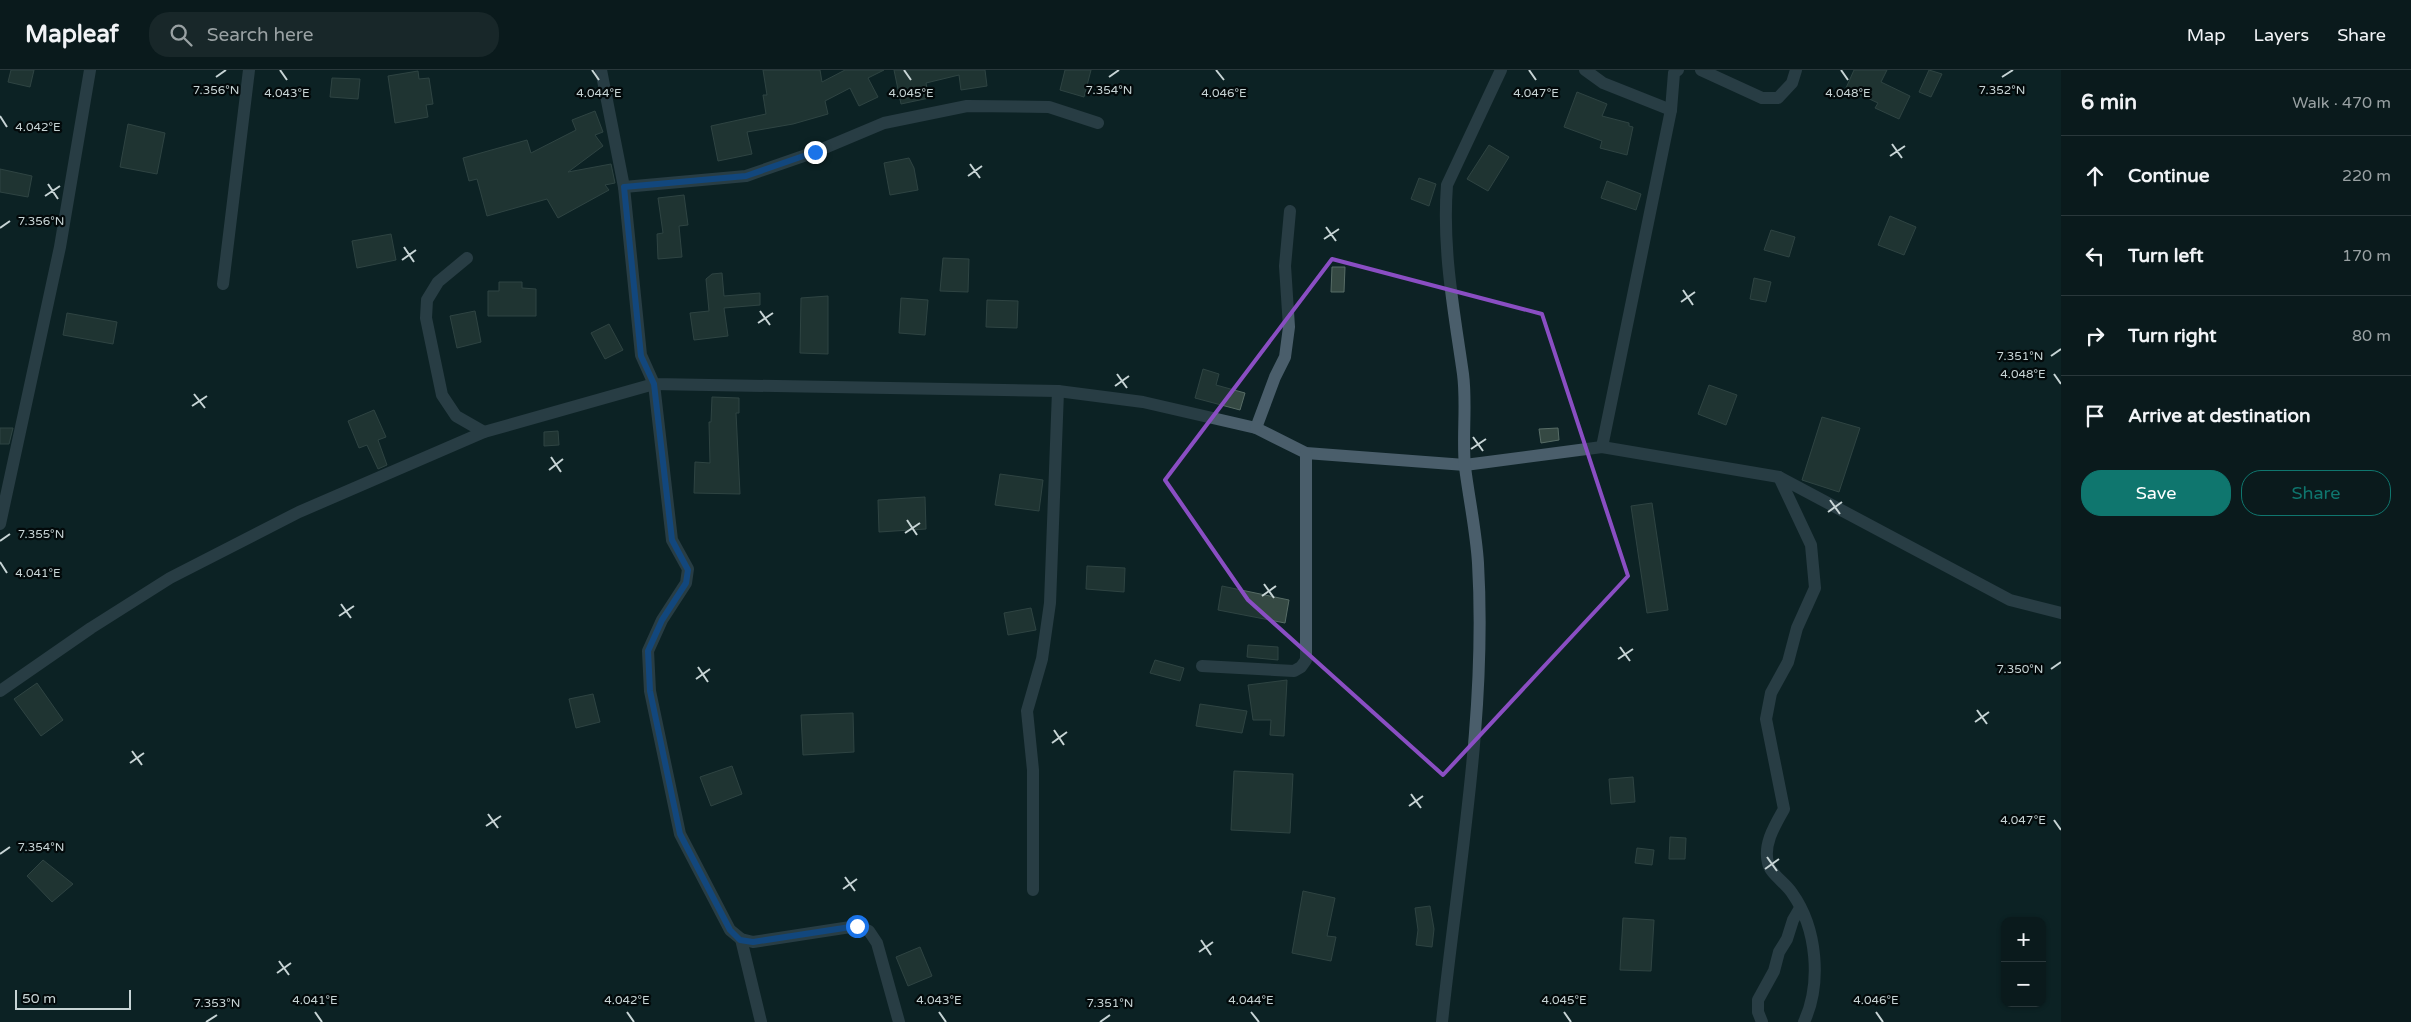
<!DOCTYPE html>
<meta charset="utf-8">
<style>
body{margin:0;font-family:"Varela Round",sans-serif;background:#182729;color:#f1f3f6}
.controls{position:absolute;right:15px;bottom:15px;display:grid;overflow:hidden;border-radius:10px;box-shadow:0 1px 4px #0004}
.controls button{width:45px;height:45px;display:grid;place-items:center;padding:0;border:0;border-bottom:1px solid #2a383b;background:#0a1a1c;color:#f1f3f6;font:25px sans-serif}
.scale{position:absolute;left:15px;bottom:12px;width:116px;box-sizing:border-box;padding-left:5px;border:2px solid #c7d4d5;border-top:0;font-size:14px;line-height:18px;white-space:nowrap;color:#c7d4d5;-webkit-text-stroke:4px #030a0b;paint-order:stroke}
.stop{position:absolute;width:15px;height:15px;margin:-11px;border:4px solid #1a73e8;border-radius:50%;background:#fff}
.stop.end{background:#1a73e8;border-color:#fff;box-shadow:0 1px 5px #0008}
.list{margin:0;padding:0;list-style:none}
h2{display:flex;justify-content:space-between;align-items:center;height:65px;margin:0;padding:0 20px;font-size:21px}
h2 small{font-size:16px;font-weight:400;color:#99a1a3}
.list li{display:grid;grid-template-columns:32px 1fr auto;gap:15px;align-items:center;box-sizing:border-box;height:80px;padding:0 20px;border-top:1px solid #2a383b}
.list b{display:block;font-size:19px;white-space:nowrap}
.list em{font-size:16px;font-style:normal;color:#99a1a3}
.actions{display:flex;gap:10px;padding:15px 20px}
.actions a{flex:1;padding:11px 0;border:1px solid #0f766e;border-radius:20px;text-align:center;font-size:18px;color:#0f766e}
.actions .main{background:#0f766e;color:#fff}
.icon{flex:none;width:28px;height:28px;fill:none;stroke:currentColor;stroke-width:2;stroke-linecap:round;stroke-linejoin:round}
.map{position:relative;flex:none;width:2061px;height:952px;overflow:hidden}
header{display:flex;align-items:center;gap:30px;box-sizing:border-box;height:70px;padding:0 25px;background:#0a1a1c;border-bottom:1px solid #2a383b}
header strong{font-size:24px}
nav{display:flex;gap:28px;margin-inline-start:auto;font-size:18px}
.search{width:350px;height:45px;background:#182729;display:flex;align-items:center;gap:12px;box-sizing:border-box;padding:0 18px;border-radius:20px;color:#99a1a3;font-size:19px}
main{display:flex}
aside{flex:1;background:#0a1a1c}
.map>svg:first-child{display:block}
.building{fill:#354943;stroke:#576c66}
.lines{fill:none;stroke-linecap:round;stroke-linejoin:round}
.minor{stroke:#4a5e6b;stroke-width:12}
.route{stroke:#1a73e8;stroke-width:6}
.marked{fill:none;stroke:#8a4ec3;stroke-width:4;stroke-linejoin:round}
.ticks{fill:none;stroke:#c7d4d5;stroke-width:2}
.ticks-label{font-size:12px;text-anchor:middle;fill:#c7d4d5;stroke:#030a0b;stroke-width:4.5;stroke-linejoin:round;paint-order:stroke}
</style>
<header>
<strong>Mapleaf</strong>
<div class="search"><svg class="icon" aria-label="search" viewBox="0 0 24 24"><circle cx="10" cy="10" r="6"/><path d="M15 15l6 6"/></svg>Search here</div>
<nav><a>Map</a><a>Layers</a><a>Share</a></nav>
</header>
<main>
<div class="map">
<svg width="2061" height="952" viewBox="0 0 2061 952">
<rect width="100%" height="100%" fill="#0d2225"/>
<g class="building">
<path d="M 11,0 L 34,0 L 30,17 L 8,12 Z"/>
<path d="M 763,0 L 820,0 L 822,12 L 845,0 L 884,0 L 868,8 L 878,27 L 859,36 L 850,18 L 825,31 L 828,44 L 793,54 L 747,62 L 752,84 L 718,91 L 711,56 L 766,44 L 763,25 L 767,25 Z"/>
<path d="M 894,0 L 985,0 L 987,16 L 961,20 L 959,5 L 926,13 L 929,28 L 901,34 Z"/>
<path d="M 1065,0 L 1091,0 L 1084,27 L 1060,20 Z"/>
<path d="M 1854,0 L 1887,0 L 1881,12 L 1910,26 L 1899,49 L 1875,38 L 1878,33 L 1846,18 Z"/>
<path d="M 1929,0 L 1942,4 L 1931,27 L 1919,22 Z"/>
<path d="M 418,1 L 419,9 L 429,8 L 433,34 L 426,35 L 428,47 L 395,53 L 388,6 Z"/>
<path d="M 332,8 L 360,9 L 358,29 L 330,27 Z"/>
<path d="M 1577,22 L 1607,34 L 1602,46 L 1629,53 L 1629,56 L 1633,57 L 1627,85 L 1600,78 L 1602,71 L 1564,57 Z"/>
<path d="M 595,41 L 603,62 L 595,65 L 603,76 L 568,102 L 611,94 L 615,113 L 605,115 L 609,120 L 558,148 L 547,129 L 487,146 L 477,109 L 469,111 L 463,88 L 527,70 L 531,83 L 576,60 L 572,50 Z"/>
<path d="M 128,54 L 165,63 L 157,104 L 120,97 Z"/>
<path d="M 1489,75 L 1509,87 L 1488,121 L 1467,109 Z"/>
<path d="M 909,88 L 914,98 L 918,120 L 890,125 L 884,93 Z"/>
<path d="M 0,99 L 32,106 L 28,127 L 0,122 Z"/>
<path d="M 1419,108 L 1436,114 L 1429,136 L 1411,129 Z"/>
<path d="M 1607,111 L 1641,124 L 1636,140 L 1601,128 Z"/>
<path d="M 684,125 L 688,155 L 679,156 L 682,187 L 658,189 L 657,164 L 663,163 L 658,128 Z"/>
<path d="M 1890,146 L 1916,157 L 1904,185 L 1878,175 Z"/>
<path d="M 1771,160 L 1795,167 L 1789,187 L 1764,180 Z"/>
<path d="M 391,164 L 396,190 L 357,198 L 352,171 Z"/>
<path d="M 943,188 L 969,189 L 968,222 L 940,221 Z"/>
<path d="M 1332,197 L 1345,197 L 1344,222 L 1331,222 Z"/>
<path d="M 722,203 L 724,226 L 760,223 L 760,235 L 724,238 L 728,266 L 694,270 L 690,243 L 709,241 L 706,209 L 712,204 Z"/>
<path d="M 1754,208 L 1771,212 L 1766,232 L 1750,229 Z"/>
<path d="M 499,212 L 522,212 L 522,218 L 536,219 L 536,246 L 488,246 L 488,221 L 499,221 Z"/>
<path d="M 828,226 L 828,284 L 800,283 L 801,228 Z"/>
<path d="M 901,228 L 928,230 L 925,265 L 899,263 Z"/>
<path d="M 987,230 L 1018,231 L 1017,258 L 986,257 Z"/>
<path d="M 475,241 L 481,272 L 457,278 L 450,246 Z"/>
<path d="M 67,243 L 117,252 L 113,274 L 63,265 Z"/>
<path d="M 609,254 L 623,280 L 605,289 L 591,263 Z"/>
<path d="M 1203,299 L 1219,304 L 1216,315 L 1245,323 L 1240,340 L 1195,328 Z"/>
<path d="M 1709,315 L 1737,325 L 1726,355 L 1698,344 Z"/>
<path d="M 712,327 L 739,328 L 739,343 L 736,343 L 740,424 L 694,423 L 695,392 L 710,393 L 709,352 L 711,352 Z"/>
<path d="M 374,340 L 386,367 L 378,370 L 387,395 L 378,399 L 367,375 L 359,378 L 348,351 Z"/>
<path d="M 1822,347 L 1860,358 L 1839,422 L 1802,410 Z"/>
<path d="M 0,358 L 13,358 L 9,374 L 0,374 Z"/>
<path d="M 1558,358 L 1559,370 L 1541,373 L 1539,359 Z"/>
<path d="M 558,361 L 559,375 L 544,376 L 544,362 Z"/>
<path d="M 1000,404 L 1043,410 L 1039,441 L 995,435 Z"/>
<path d="M 925,427 L 926,459 L 879,462 L 878,430 Z"/>
<path d="M 1652,433 L 1668,540 L 1647,543 L 1631,436 Z"/>
<path d="M 1087,496 L 1125,498 L 1124,522 L 1086,519 Z"/>
<path d="M 1222,516 L 1289,530 L 1285,553 L 1218,540 Z"/>
<path d="M 1031,538 L 1036,560 L 1008,565 L 1004,543 Z"/>
<path d="M 1248,575 L 1278,577 L 1278,590 L 1247,587 Z"/>
<path d="M 1155,590 L 1184,598 L 1180,611 L 1150,603 Z"/>
<path d="M 1287,610 L 1284,666 L 1270,665 L 1271,650 L 1253,650 L 1248,615 Z"/>
<path d="M 37,613 L 63,650 L 41,666 L 14,629 Z"/>
<path d="M 593,624 L 600,652 L 576,658 L 569,629 Z"/>
<path d="M 1200,634 L 1247,641 L 1242,663 L 1196,656 Z"/>
<path d="M 853,643 L 854,682 L 803,685 L 801,645 Z"/>
<path d="M 732,696 L 742,724 L 711,736 L 700,707 Z"/>
<path d="M 1234,701 L 1293,704 L 1290,763 L 1231,760 Z"/>
<path d="M 1633,707 L 1635,732 L 1611,734 L 1609,709 Z"/>
<path d="M 1670,767 L 1686,768 L 1685,789 L 1669,789 Z"/>
<path d="M 1637,778 L 1654,780 L 1652,795 L 1635,793 Z"/>
<path d="M 43,790 L 73,814 L 52,832 L 27,806 Z"/>
<path d="M 1303,821 L 1335,828 L 1327,866 L 1336,867 L 1331,891 L 1292,883 Z"/>
<path d="M 1430,836 L 1434,859 L 1432,877 L 1416,875 L 1418,860 L 1415,838 Z"/>
<path d="M 1623,848 L 1654,850 L 1651,901 L 1620,900 Z"/>
<path d="M 920,877 L 932,906 L 908,916 L 896,887 Z"/>
</g>
<g class="lines">
<g class="minor">
<path d="M 601,0 L 624,117 L 641,285 L 654,314 L 1058,321 L 1143,332 L 1256,358 L 1306,383 L 1465,395 L 1602,377 L 1779,407 L 2010,530 L 2061,543"/>
<path d="M 1585,0 L 1603,13 L 1671,40"/>
<path d="M 1701,0 L 1762,28 L 1778,28 L 1792,13 L 1796,0"/>
<path d="M 624,117 L 746,106 L 815,82 L 884,53 L 967,36 L 1049,37 L 1098,53"/>
<path d="M 467,188 L 438,212 L 427,230 L 426,248 L 442,325 L 456,346 L 484,362"/>
<path d="M 223,214 L 249,0"/>
<path d="M 1256,358 L 1275,307 L 1285,287 L 1289,257 L 1285,196 L 1290,141"/>
<path d="M 1602,377 L 1671,40 L 1674,3 L 1678,0"/>
<path d="M 1779,407 L 1811,475 L 1815,518 L 1797,558 L 1788,592 L 1771,623 L 1766,649 L 1784,739 C 1775,755 1763,774 1768,793 C 1770,804 1786,813 1792,823 C 1817,858 1822,913 1804,952"/>
<path d="M 0,454 L 60,177 L 90,0"/>
<path d="M 1202,596 L 1294,601 L 1301,597 L 1306,590 L 1306,383"/>
<path d="M 0,621 L 91,558 L 170,508 L 299,442 L 484,362 L 654,314 L 672,470 L 688,499 L 686,513 L 662,550 L 648,581 L 650,621 L 680,764 L 730,860 L 741,869 L 753,872 L 857,856 L 869,861 L 877,873 L 899,952"/>
<path d="M 1033,820 L 1033,700 L 1027,641 L 1042,589 L 1050,533 L 1058,321"/>
<path d="M 741,869 L 761,952"/>
<path d="M 1442,952 C 1458,799 1487,647 1478,493 C 1476,461 1469,429 1465,397 C 1462,366 1467,335 1463,304 C 1454,241 1442,179 1447,115 L 1501,0"/>
<path d="M 1762,952 L 1758,942 L 1758,930 L 1774,901 L 1779,882 L 1787,869 L 1793,850 L 1800,838"/>
</g>
</g>
<g class="lines">
<path class="route" d="M 815,82 L 746,106 L 624,117 L 641,286 L 654,314 L 672,470 L 688,500 L 686,513 L 662,550 L 648,581 L 650,621 L 680,764 L 730,860 L 740,870 L 753,872 L 857,856"/>
</g>
<path d="M0 0H2061V952H0ZM 1332,189 L 1542,244 L 1628,506 L 1443,705 L 1248,530 L 1165,410 Z" fill="#0d2225" fill-opacity=".55" fill-rule="evenodd"/>
<path class="marked" d="M 1332,189 L 1542,244 L 1628,506 L 1443,705 L 1248,530 L 1165,410 Z"/>
<path class="ticks" d="M 280,0 L 287,10M 592,0 L 599,10M 904,0 L 911,10M 1216,0 L 1224,10M 1529,0 L 1536,10M 1841,0 L 1848,10M 216,7 L 226,0M 1109,7 L 1119,0M 2002,7 L 2013,0M 0,46 L 7,57M 1892,74 L 1902,88M 1890,86 L 1905,76M 970,94 L 980,108M 968,106 L 982,96M 48,114 L 58,129M 45,126 L 60,116M 1326,157 L 1336,171M 0,158 L 10,151M 1324,169 L 1339,159M 404,177 L 414,192M 402,190 L 416,180M 1683,220 L 1693,235M 1681,232 L 1695,222M 760,241 L 770,255M 758,253 L 773,243M 2051,286 L 2061,279M 1117,304 L 1127,318M 2054,304 L 2061,314M 1115,316 L 1129,306M 194,324 L 205,338M 192,336 L 207,326M 1473,367 L 1483,381M 1471,379 L 1486,369M 551,387 L 561,402M 549,400 L 563,389M 1830,430 L 1840,444M 1828,442 L 1842,432M 907,450 L 917,465M 905,463 L 920,453M 0,471 L 10,464M 0,492 L 7,503M 1264,514 L 1274,528M 1262,526 L 1276,516M 341,534 L 351,548M 339,546 L 354,536M 1620,577 L 1630,591M 1618,589 L 1633,579M 698,597 L 708,612M 2051,599 L 2061,592M 696,609 L 710,599M 1977,640 L 1987,654M 1975,652 L 1989,642M 1054,660 L 1064,675M 1052,673 L 1067,662M 132,681 L 142,695M 130,693 L 144,683M 1411,724 L 1421,738M 1409,736 L 1423,726M 488,744 L 498,758M 2054,750 L 2061,760M 486,756 L 501,746M 0,784 L 10,777M 1767,787 L 1777,801M 1765,799 L 1779,789M 845,807 L 855,821M 843,819 L 857,809M 1201,870 L 1211,885M 1199,882 L 1213,872M 279,891 L 289,905M 277,903 L 291,893M 315,942 L 322,952M 627,942 L 634,952M 939,942 L 946,952M 1251,942 L 1259,952M 1564,942 L 1571,952M 1876,942 L 1883,952M 206,952 L 217,945M 1100,952 L 1110,945"/>
<g class="ticks-label">
<text x="216" y="24">7.356°N</text>
<text x="1109" y="24">7.354°N</text>
<text x="2002" y="24">7.352°N</text>
<text x="599" y="27">4.044°E</text>
<text x="911" y="27">4.045°E</text>
<text x="1224" y="27">4.046°E</text>
<text x="1536" y="27">4.047°E</text>
<text x="287" y="27">4.043°E</text>
<text x="1848" y="27">4.048°E</text>
<text x="38" y="61">4.042°E</text>
<text x="41" y="155">7.356°N</text>
<text x="2020" y="290">7.351°N</text>
<text x="2023" y="308">4.048°E</text>
<text x="41" y="468">7.355°N</text>
<text x="38" y="507">4.041°E</text>
<text x="2020" y="603">7.350°N</text>
<text x="2023" y="754">4.047°E</text>
<text x="41" y="781">7.354°N</text>
<text x="315" y="934">4.041°E</text>
<text x="627" y="934">4.042°E</text>
<text x="939" y="934">4.043°E</text>
<text x="1251" y="934">4.044°E</text>
<text x="1564" y="934">4.045°E</text>
<text x="1876" y="934">4.046°E</text>
<text x="217" y="937">7.353°N</text>
<text x="1110" y="937">7.351°N</text>
</g>
</svg>
<div class="controls">
<button>+</button>
<button>−</button>
</div>
<div class="scale">50 m</div>
<div class="stop" style="left:857px;top:856px"></div>
<div class="stop end" style="left:815px;top:82px"></div>
</div>
<aside>
<h2>6 min<small>Walk · 470 m</small></h2>
<ul class="list">
<li><svg class="icon" aria-label="ahead" viewBox="0 0 24 24"><path d="M12 20V5M6 11l6-6 6 6"/></svg><div><b>Continue</b></div><em>220 m</em></li>
<li><svg class="icon" aria-label="left" viewBox="0 0 24 24"><path d="M17 20v-9H6M10 6l-5 5 5 5"/></svg><div><b>Turn left</b></div><em>170 m</em></li>
<li><svg class="icon" aria-label="right" viewBox="0 0 24 24"><path d="M7 20v-9h11M14 6l5 5-5 5"/></svg><div><b>Turn right</b></div><em>80 m</em></li>
<li><svg class="icon" aria-label="arrive" viewBox="0 0 24 24"><path d="M6 21V4h12l-3 4 3 4H6"/></svg><div><b>Arrive at destination</b></div></li>
</ul>
<div class="actions"><a class="main">Save</a><a>Share</a></div>
</aside>
</main>
